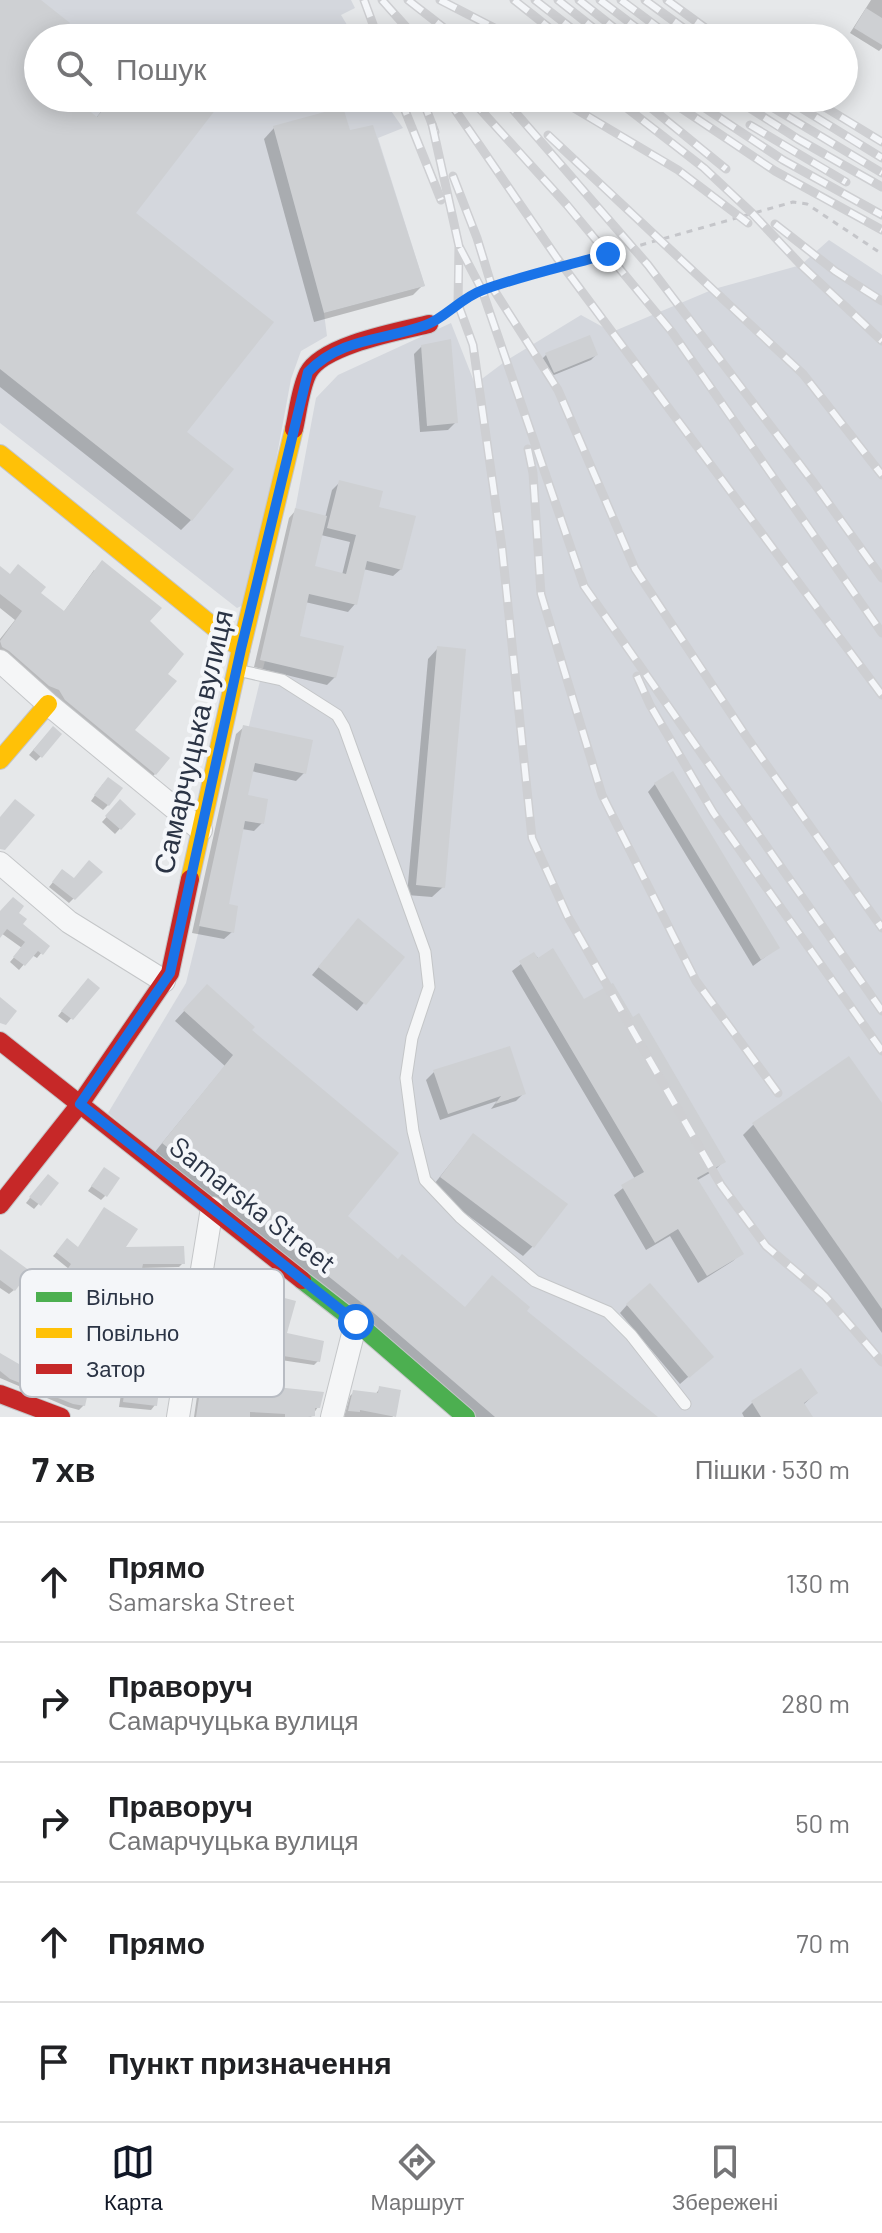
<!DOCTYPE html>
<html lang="uk">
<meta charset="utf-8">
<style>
body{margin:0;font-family:Barlow,sans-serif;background:#f2f2f2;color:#202124}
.stop{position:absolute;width:24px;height:24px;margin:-18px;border:6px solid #1a73e8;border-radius:50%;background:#fff}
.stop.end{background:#1a73e8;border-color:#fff;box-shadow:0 2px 8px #0008}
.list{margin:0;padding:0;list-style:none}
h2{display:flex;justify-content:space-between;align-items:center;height:104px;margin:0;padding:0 32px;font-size:34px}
h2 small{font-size:26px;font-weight:400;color:#757577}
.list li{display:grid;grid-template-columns:52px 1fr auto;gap:24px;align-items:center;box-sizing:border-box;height:120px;padding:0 32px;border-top:2px solid #e0e0e0}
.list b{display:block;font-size:30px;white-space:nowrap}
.list p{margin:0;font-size:26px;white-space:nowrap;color:#757577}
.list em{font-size:26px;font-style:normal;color:#757577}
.icon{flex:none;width:44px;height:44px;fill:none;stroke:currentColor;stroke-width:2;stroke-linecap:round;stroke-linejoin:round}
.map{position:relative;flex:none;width:882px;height:1417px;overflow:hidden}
.search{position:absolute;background:#fff;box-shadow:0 4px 20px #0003;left:24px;right:24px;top:24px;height:88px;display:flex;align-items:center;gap:20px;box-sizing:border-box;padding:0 28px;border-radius:44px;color:#757577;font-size:30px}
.sheet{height:704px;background:#fff}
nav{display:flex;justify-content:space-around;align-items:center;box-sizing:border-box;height:112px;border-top:2px solid #e0e0e0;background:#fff;font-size:22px;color:#757577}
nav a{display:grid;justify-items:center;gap:4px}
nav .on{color:#111827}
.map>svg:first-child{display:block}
.built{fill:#d4d7dd}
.shadow{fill:#0003;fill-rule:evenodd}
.building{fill:#ced0d3}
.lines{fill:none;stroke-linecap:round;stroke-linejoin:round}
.lane-casing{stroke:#c4c6c8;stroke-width:13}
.street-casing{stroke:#c4c6c8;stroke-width:24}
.fast-casing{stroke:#c4c6c8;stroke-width:20}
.slow-casing{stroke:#c4c6c8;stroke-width:20}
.jam-casing{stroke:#c4c6c8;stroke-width:20}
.path{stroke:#c5c6ca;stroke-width:3;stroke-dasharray:6 6;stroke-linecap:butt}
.lane{stroke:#f5f6f7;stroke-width:11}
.street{stroke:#f5f6f7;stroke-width:22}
.fast{stroke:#4caf50;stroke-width:18}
.slow{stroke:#ffc107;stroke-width:18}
.jam{stroke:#c62828;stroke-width:18}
.rail-casing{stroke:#cecfd2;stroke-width:9}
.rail{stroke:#f4f6f9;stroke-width:6;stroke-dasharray:18;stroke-linecap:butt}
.route{stroke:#1a73e8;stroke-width:10}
.labels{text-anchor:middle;stroke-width:8;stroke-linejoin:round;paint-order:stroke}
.street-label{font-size:28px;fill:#2b3445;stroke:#f4f6f9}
.key{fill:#f4f6f9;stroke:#b8bcc3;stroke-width:2}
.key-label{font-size:22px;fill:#2b3445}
</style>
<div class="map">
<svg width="882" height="1417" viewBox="0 0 882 1417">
<rect width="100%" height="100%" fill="#e6e8ea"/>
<g class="built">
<path d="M 0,0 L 351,0 L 355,8 L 341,15 L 355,38 L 38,38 L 38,98 L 382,98 L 403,128 L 378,138 L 425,286 L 324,313 L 327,336 L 301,351 L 291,379 L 250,602 L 237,608 L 0,423 Z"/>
<path d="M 829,240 L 882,275 L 882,1417 L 477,1417 L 108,1113 L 186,983 L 273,628 L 316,398 L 338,375 L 451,323 L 475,384 L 507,360 L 581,315 L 612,332 L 714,289 L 801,265 Z"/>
</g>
<g class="shadow">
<path d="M 0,0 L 38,0 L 55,38 L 38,38 L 38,98 L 70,98 L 96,118 L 112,98 L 198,98 L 133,213 L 185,432 L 191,520 L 181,530 L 0,387 Z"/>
<path d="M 871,0 L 882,0 L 882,48 L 879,51 L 850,33 Z"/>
<path d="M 274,128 L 348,132 L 423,285 L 413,295 L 314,322 L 264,139 Z"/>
<path d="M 422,346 L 456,422 L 448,430 L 420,432 L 414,354 Z"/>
<path d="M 547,354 L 596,355 L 591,360 L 549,377 L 542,359 Z"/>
<path d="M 339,483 L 376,509 L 401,569 L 393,576 L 363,569 L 355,604 L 348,612 L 305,602 L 298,637 L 335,677 L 327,685 L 254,667 L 289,518 L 296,510 L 325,518 L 332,490 ZM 321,535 L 350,542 L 342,575 L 312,568 Z"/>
<path d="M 0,568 L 63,613 L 94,570 L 147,622 L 165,674 L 132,730 L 155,774 L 147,782 L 0,658 L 0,639 L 15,620 L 0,608 Z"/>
<path d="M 438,648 L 443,887 L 432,897 L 407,895 L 428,659 Z"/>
<path d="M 244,727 L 304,773 L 296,781 L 251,771 L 246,797 L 262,823 L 254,831 L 242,829 L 226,906 L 232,932 L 224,939 L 192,933 L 236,734 Z"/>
<path d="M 48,733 L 41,756 L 36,761 L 29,755 Z"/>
<path d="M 103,784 L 108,805 L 103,810 L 91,801 Z"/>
<path d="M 655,784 L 777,948 L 753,966 L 648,792 Z"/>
<path d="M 120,802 L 133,814 L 115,834 L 102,822 Z"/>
<path d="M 100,872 L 69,903 L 49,887 L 58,876 L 74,881 Z"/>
<path d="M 0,913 L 16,914 L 21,924 L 47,946 L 37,958 L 32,955 L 19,970 L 10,962 L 22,948 L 1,933 L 0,935 Z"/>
<path d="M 351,929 L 402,957 L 357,1011 L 312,975 Z"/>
<path d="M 534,954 L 584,1002 L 723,1162 L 715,1170 L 696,1181 L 741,1253 L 733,1261 L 698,1283 L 670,1236 L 646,1250 L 614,1195 L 635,1179 L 512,971 Z"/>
<path d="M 83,985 L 97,988 L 67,1023 L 58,1016 Z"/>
<path d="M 198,996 L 249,1031 L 345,1216 L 398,1262 L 464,1309 L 524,1311 L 655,1417 L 476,1417 L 154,1153 L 225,1066 L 175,1021 Z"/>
<path d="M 434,1072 L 524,1093 L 516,1101 L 491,1109 L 497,1101 L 440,1120 L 426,1080 Z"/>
<path d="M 882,1106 L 882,1333 L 743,1135 L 754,1124 Z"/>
<path d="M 473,1135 L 533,1246 L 523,1256 L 431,1188 Z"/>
<path d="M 100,1175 L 105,1196 L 101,1200 L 88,1191 Z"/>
<path d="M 43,1181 L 56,1184 L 34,1209 L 26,1203 Z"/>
<path d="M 67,1241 L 78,1249 L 122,1249 L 183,1263 L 179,1267 L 140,1268 L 137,1287 L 133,1292 L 94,1285 L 63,1328 L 39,1310 L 69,1269 L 53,1256 Z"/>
<path d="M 0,1256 L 14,1290 L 9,1294 L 0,1288 Z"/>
<path d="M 216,1274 L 252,1291 L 293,1302 L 285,1334 L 318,1361 L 314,1365 L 261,1357 L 268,1317 L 226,1310 L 227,1305 L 208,1302 L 212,1279 Z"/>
<path d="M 627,1305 L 703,1364 L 680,1384 L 620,1313 Z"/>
<path d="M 0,1356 L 84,1405 L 79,1410 L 68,1407 L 0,1378 Z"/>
<path d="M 203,1357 L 219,1388 L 252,1390 L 257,1383 L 318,1407 L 311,1417 L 194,1417 L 200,1376 L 197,1376 L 198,1361 Z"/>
<path d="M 801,1370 L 816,1393 L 803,1405 L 811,1417 L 744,1417 L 742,1413 L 752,1403 Z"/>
<path d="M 380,1388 L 393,1417 L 344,1417 L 350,1396 L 354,1392 L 375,1395 Z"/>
<path d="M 126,1389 L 155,1405 L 151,1410 L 119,1407 L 121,1394 Z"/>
</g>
<g class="building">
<path d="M 0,0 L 41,0 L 70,23 L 58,38 L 38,38 L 38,98 L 73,98 L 97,117 L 112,98 L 201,98 L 216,109 L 136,213 L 274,322 L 187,432 L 234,469 L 192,521 L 0,369 Z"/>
<path d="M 866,8 L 882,18 L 882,45 L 854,28 Z"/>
<path d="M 343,107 L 350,130 L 373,125 L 425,286 L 324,313 L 273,126 Z"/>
<path d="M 590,335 L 598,355 L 554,373 L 545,353 Z"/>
<path d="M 451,339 L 458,423 L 427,426 L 421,345 Z"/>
<path d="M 339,480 L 383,491 L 379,507 L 416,516 L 402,570 L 367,561 L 357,605 L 309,594 L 300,636 L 344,646 L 336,678 L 260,660 L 295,508 L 327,516 L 315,566 L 346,574 L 356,535 L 327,528 Z"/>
<path d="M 102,560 L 162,608 L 150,621 L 184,654 L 168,674 L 177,681 L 135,730 L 170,758 L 156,775 L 65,700 L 59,690 L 49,686 L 9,651 L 2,647 L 0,641 L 22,611 L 0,594 L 0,566 L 10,574 L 18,564 L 46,587 L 41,593 L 64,611 Z"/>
<path d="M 437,646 L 466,649 L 445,888 L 416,885 Z"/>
<path d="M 243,725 L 313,740 L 306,774 L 255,763 L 248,795 L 268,799 L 264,824 L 245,821 L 229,904 L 238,906 L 234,933 L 199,926 Z"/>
<path d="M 53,726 L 62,734 L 42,758 L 33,750 Z"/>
<path d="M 673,771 L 780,948 L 761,960 L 654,783 Z"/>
<path d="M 108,777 L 123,788 L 109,806 L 94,795 Z"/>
<path d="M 15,799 L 35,815 L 5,850 L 0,849 L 0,817 Z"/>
<path d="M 120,799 L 136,814 L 121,830 L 105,816 Z"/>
<path d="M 89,860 L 103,872 L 75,900 L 52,882 L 62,869 L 74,878 Z"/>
<path d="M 13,897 L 24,906 L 19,913 L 27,919 L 23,924 L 50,946 L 43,955 L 38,951 L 25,966 L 13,957 L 25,942 L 7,929 L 0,938 L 0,911 Z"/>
<path d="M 358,918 L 405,957 L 366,1005 L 318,967 Z"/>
<path d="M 553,948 L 584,999 L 613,983 L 633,1017 L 639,1013 L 726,1162 L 697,1178 L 744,1254 L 707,1276 L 678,1229 L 655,1243 L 621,1185 L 644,1172 L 519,961 L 534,952 L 538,958 Z"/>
<path d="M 88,978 L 100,988 L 73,1020 L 61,1011 Z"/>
<path d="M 207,984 L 255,1027 L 252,1030 L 399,1153 L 348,1216 L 398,1259 L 402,1254 L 465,1307 L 492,1275 L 530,1307 L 527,1311 L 658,1417 L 495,1417 L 368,1308 L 162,1143 L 233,1055 L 183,1010 Z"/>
<path d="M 0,997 L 17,1011 L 6,1025 L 0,1023 Z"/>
<path d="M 510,1046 L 526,1094 L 495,1104 L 501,1096 L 448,1114 L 433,1070 Z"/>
<path d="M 849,1056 L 882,1103 L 882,1309 L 752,1123 Z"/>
<path d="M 473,1133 L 568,1204 L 534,1248 L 440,1177 Z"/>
<path d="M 104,1167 L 120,1178 L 107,1197 L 91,1186 Z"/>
<path d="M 48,1174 L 59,1183 L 41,1206 L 29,1197 Z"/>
<path d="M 104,1207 L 138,1229 L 126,1247 L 184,1246 L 185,1264 L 143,1264 L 138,1288 L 99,1282 L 68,1325 L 41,1306 L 71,1264 L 56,1252 L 67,1238 L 78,1247 Z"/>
<path d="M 0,1249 L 30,1271 L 15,1291 L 0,1280 Z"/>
<path d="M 216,1272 L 256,1279 L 254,1290 L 296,1301 L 287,1333 L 324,1341 L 320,1362 L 265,1353 L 272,1313 L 230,1306 L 231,1301 L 212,1297 Z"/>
<path d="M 650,1283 L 714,1357 L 689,1378 L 626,1304 Z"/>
<path d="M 0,1353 L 31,1371 L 34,1367 L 54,1381 L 89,1388 L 85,1406 L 73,1404 L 10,1379 L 0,1371 Z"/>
<path d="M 202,1355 L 224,1357 L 221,1386 L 255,1389 L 256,1381 L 276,1383 L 276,1387 L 324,1392 L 320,1408 L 315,1408 L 315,1416 L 308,1417 L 285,1417 L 285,1414 L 250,1412 L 250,1417 L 196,1417 L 203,1372 L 200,1372 Z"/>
<path d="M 801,1368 L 818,1393 L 804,1403 L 813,1417 L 761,1417 L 751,1401 Z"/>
<path d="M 379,1386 L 401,1390 L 396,1417 L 360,1410 L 360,1412 L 348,1411 L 353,1390 L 378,1393 Z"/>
<path d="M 125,1387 L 159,1390 L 157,1406 L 123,1402 Z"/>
</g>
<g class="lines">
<defs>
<path id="lane" d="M 237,670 L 282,680 L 337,715 L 344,727 L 425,952 L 429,987 L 412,1038 L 406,1078 L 413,1131 L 425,1180 L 460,1217 L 535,1281 L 608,1312 L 631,1335 L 685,1404"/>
<g id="street">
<path d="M 0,661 L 48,704 L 201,830"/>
<path d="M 0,863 L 69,922 L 164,981"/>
<path d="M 178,1417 L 212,1208"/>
<path d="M 332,1417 L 356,1322"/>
</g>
<path id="fast" d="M 302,1280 L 356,1322 L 466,1417"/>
<g id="slow">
<path d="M 0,454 L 241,649"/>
<path d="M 0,760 L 48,704"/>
<path d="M 190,879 L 241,649 L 294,429"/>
</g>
<g id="jam">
<path d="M 294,429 C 298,412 300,389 308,373 C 322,345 400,331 429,324"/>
<path d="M 0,1041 L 302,1280"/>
<path d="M 0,1205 L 80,1104 L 170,973 L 190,879"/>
<path d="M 0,1394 L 61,1417"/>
</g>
</defs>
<use href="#lane" class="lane-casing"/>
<use href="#street" class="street-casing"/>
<use href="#fast" class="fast-casing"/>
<use href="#slow" class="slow-casing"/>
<use href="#jam" class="jam-casing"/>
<path class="path" d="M 448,310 L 482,290 L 793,202 L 807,204 L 882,254"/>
<use href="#lane" class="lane"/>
<use href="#street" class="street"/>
<use href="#fast" class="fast"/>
<use href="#slow" class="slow"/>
<use href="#jam" class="jam"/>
<defs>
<g id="rail">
<path d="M 364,0 L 378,38"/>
<path d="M 382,0 L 416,38"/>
<path d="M 408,0 L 457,38"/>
<path d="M 440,0 L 514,38"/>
<path d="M 514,0 L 562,38"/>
<path d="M 535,0 L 584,38"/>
<path d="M 558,0 L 606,38"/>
<path d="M 579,0 L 627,38"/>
<path d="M 600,0 L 650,38"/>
<path d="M 621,0 L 672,38"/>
<path d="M 645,0 L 697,38"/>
<path d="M 667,0 L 719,38"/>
<path d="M 400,98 L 441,200"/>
<path d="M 422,98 L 435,132"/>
<path d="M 447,98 L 557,258 L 882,695"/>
<path d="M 470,98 L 567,205 L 672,332 L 882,633"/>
<path d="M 503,98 L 648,265 L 814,483 L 882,578"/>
<path d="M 557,98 L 678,170 L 748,223"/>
<path d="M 614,98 L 704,168 L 752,213 L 801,265 L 882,341"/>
<path d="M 639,98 L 726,169"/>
<path d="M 666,98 L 775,171 L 882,230"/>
<path d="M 690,98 L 783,160 L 882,215"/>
<path d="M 734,98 L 798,139 L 882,187"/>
<path d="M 757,98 L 882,173"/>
<path d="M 785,98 L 882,158"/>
<path d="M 810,98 L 882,142"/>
<path d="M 432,124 L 459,246 L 458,304 L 473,345 L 502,548 L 532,838 L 568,917 L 721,1185 L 766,1246 L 825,1296 L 882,1362"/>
<path d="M 750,125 L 846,182"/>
<path d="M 548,135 L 803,374 L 882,475"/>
<path d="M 453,176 L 477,238 L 492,287 L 558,390 L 635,569 L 746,736 L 882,928"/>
<path d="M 775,224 L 835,271 L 882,301"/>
<path d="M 460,248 L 482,290 L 584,586 L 882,1011"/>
<path d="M 528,449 L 533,473 L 541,594 L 602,795 L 696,981 L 778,1093"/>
<path d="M 637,676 L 650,705 L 713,812 L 882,1051"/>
</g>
</defs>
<use href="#rail" class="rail-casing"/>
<use href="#rail" class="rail"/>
</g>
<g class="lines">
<path class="route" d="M 356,1322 L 80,1104 L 170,973 L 241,649 L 308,372 C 342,337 383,341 426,325 C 445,318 462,297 483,290 C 524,275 567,266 608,254"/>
</g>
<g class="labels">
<g class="street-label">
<text transform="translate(193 742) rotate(-77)" y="10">Самарчуцька вулиця</text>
<text transform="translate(253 1205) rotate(38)" y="10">Samarska Street</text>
</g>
</g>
<rect x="20" y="1269" width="264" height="128" rx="12" class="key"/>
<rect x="36" y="1292" width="36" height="10" fill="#4caf50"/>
<rect x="36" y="1328" width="36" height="10" fill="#ffc107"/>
<rect x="36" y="1364" width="36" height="10" fill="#c62828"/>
<g class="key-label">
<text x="86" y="1305">Вільно</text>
<text x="86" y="1341">Повільно</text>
<text x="86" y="1377">Затор</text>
</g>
</svg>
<div class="stop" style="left:356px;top:1322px"></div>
<div class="stop end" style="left:608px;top:254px"></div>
<div class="search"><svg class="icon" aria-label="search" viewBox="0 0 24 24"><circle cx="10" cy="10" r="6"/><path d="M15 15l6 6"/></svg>Пошук</div>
</div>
<section class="sheet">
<h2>7 хв<small>Пішки · 530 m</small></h2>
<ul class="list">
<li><svg class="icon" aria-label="ahead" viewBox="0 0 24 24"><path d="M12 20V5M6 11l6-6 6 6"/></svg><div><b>Прямо</b><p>Samarska Street</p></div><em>130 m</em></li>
<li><svg class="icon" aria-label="right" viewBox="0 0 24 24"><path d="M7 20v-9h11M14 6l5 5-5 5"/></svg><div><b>Праворуч</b><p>Самарчуцька вулиця</p></div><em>280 m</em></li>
<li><svg class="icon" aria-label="right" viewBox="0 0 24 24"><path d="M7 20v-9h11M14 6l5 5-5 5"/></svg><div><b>Праворуч</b><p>Самарчуцька вулиця</p></div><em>50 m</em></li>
<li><svg class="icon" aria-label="ahead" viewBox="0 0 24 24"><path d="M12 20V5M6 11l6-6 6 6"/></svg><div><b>Прямо</b></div><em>70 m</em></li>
<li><svg class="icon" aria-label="arrive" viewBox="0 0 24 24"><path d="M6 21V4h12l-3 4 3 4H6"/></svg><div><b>Пункт призначення</b></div></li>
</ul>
</section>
<nav>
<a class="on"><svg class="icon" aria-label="map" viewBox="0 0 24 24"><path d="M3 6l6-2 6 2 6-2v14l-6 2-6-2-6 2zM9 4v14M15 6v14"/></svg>Карта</a>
<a><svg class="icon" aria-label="directions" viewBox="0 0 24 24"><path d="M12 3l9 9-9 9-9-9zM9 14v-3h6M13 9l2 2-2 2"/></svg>Маршрут</a>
<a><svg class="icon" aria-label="saved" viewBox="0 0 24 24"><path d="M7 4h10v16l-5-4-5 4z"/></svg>Збережені</a>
</nav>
